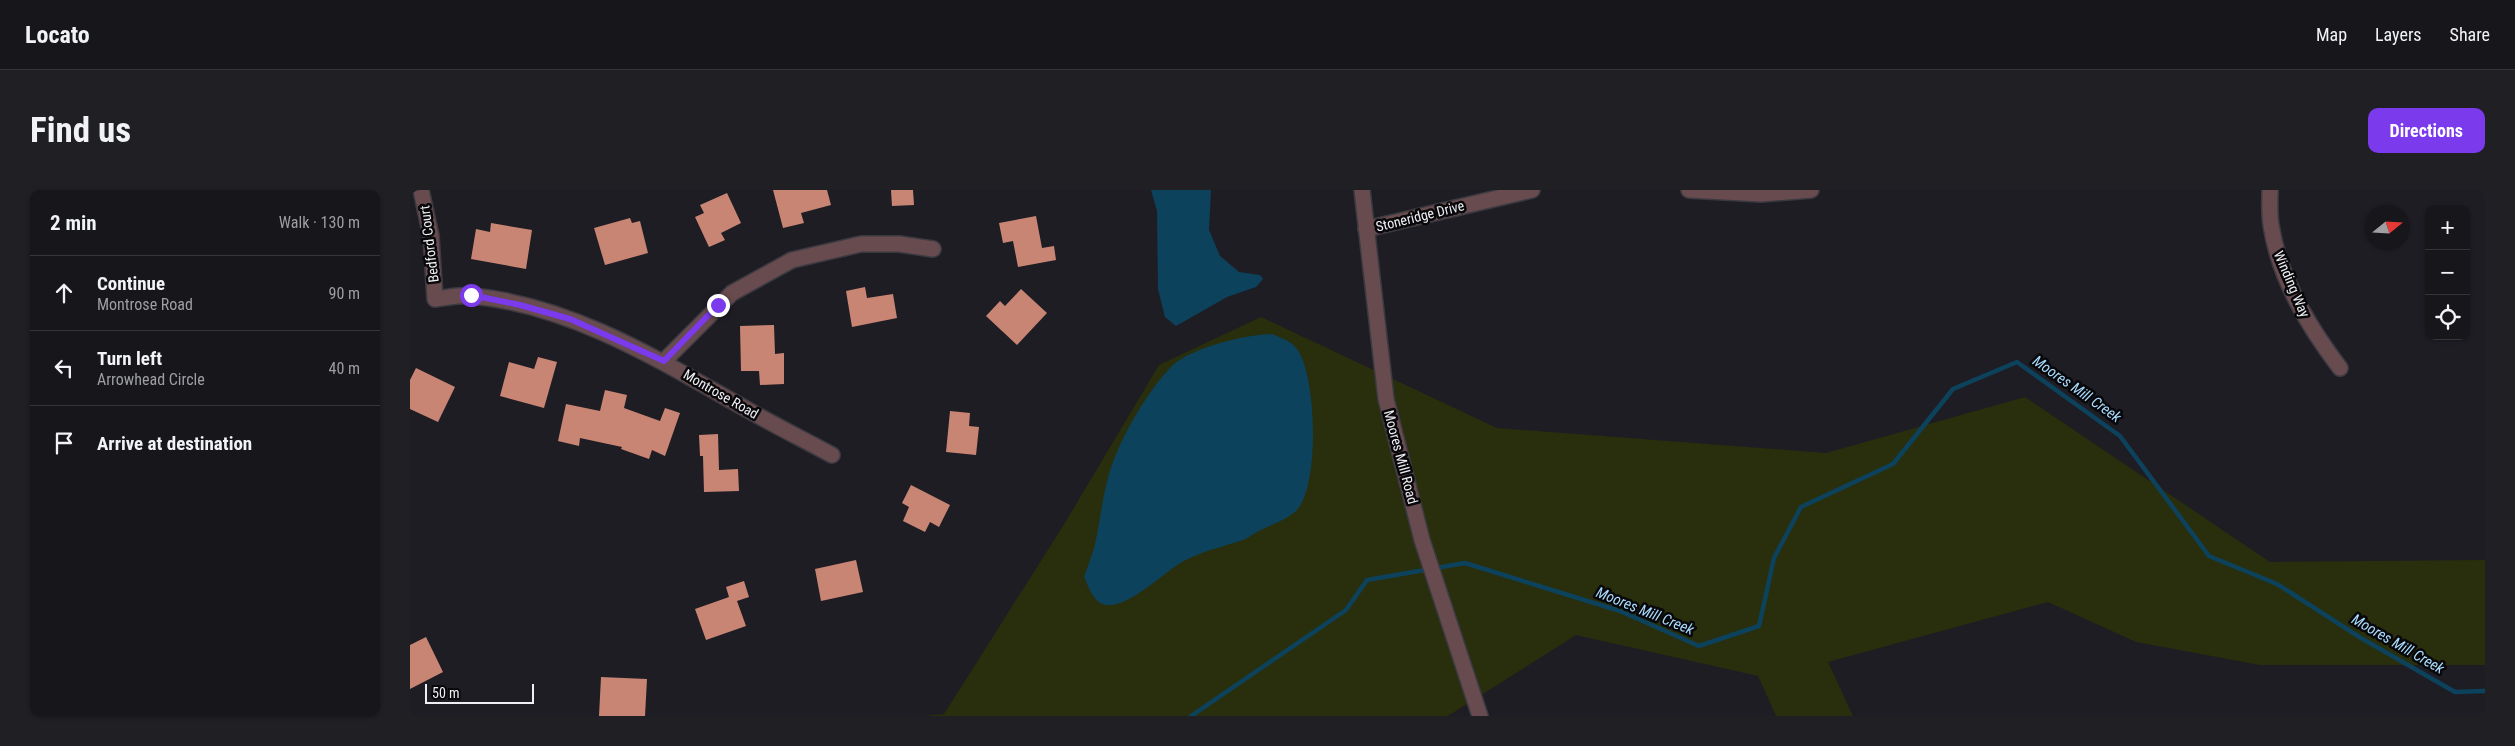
<!DOCTYPE html>
<meta charset="utf-8">
<style>
body{margin:0;font-family:"Roboto Condensed",sans-serif;background:#1f1f24;color:#f1f3f6}
.controls{position:absolute;right:15px;top:15px;display:grid;overflow:hidden;border-radius:10px;box-shadow:0 1px 4px #0004}
.controls button{width:45px;height:45px;display:grid;place-items:center;padding:0;border:0;border-bottom:1px solid #35353a;background:#16161b;color:#f1f3f6;font:25px sans-serif}
.compass{position:absolute;left:1955px;top:15px;width:45px;height:45px;border-radius:50%;background:#16161b;box-shadow:0 1px 4px #0004;rotate:72deg}
.scale{position:absolute;left:15px;bottom:12px;width:109px;box-sizing:border-box;padding-left:5px;border:2px solid #eeeef3;border-top:0;font-size:14px;line-height:18px;white-space:nowrap;color:#eeeef3;-webkit-text-stroke:4px #08080b;paint-order:stroke}
.stop{position:absolute;width:15px;height:15px;margin:-11px;border:4px solid #7c3aed;border-radius:50%;background:#fff}
.stop.end{background:#7c3aed;border-color:#fff;box-shadow:0 1px 5px #0008}
.list{margin:0;padding:0;list-style:none}
h2{display:flex;justify-content:space-between;align-items:center;height:65px;margin:0;padding:0 20px;font-size:21px}
h2 small{font-size:16px;font-weight:400;color:#9e9fa3}
.list li{display:grid;grid-template-columns:32px 1fr auto;gap:15px;align-items:center;box-sizing:border-box;height:75px;padding:0 20px;border-top:1px solid #35353a}
.list b{display:block;font-size:19px;white-space:nowrap}
.list p{margin:0;font-size:16px;white-space:nowrap;color:#9e9fa3}
.list em{font-size:16px;font-style:normal;color:#9e9fa3}
.icon{flex:none;width:28px;height:28px;fill:none;stroke:currentColor;stroke-width:2;stroke-linecap:round;stroke-linejoin:round}
.map{position:relative;flex:none;width:2075px;height:526px;overflow:hidden;border-radius:10px}
header{display:flex;align-items:center;gap:30px;box-sizing:border-box;height:70px;padding:0 25px;background:#16161b;border-bottom:1px solid #35353a}
header strong{font-size:24px}
nav{display:flex;gap:28px;margin-inline-start:auto;font-size:18px}
.intro{display:flex;align-items:center;justify-content:space-between;box-sizing:border-box;height:120px;padding:0 30px}
h1{margin:0;font-size:35px}
.button{padding:12px 22px;border-radius:10px;background:#7c3aed;color:#fff;font-size:18px;font-weight:700}
main{display:flex;gap:30px;padding:0 30px}
aside{flex:1;background:#16161b;border-radius:10px;box-shadow:0 1px 4px #0004}
.map>svg:first-child{display:block}
.green{fill:#292e0c}
.water{fill:#0d425d}
.lines{fill:none;stroke-linecap:round;stroke-linejoin:round}
.stream{stroke:#0d425d;stroke-width:4.5}
.building{fill:#c98574}
.minor-casing{stroke:#3b3a41;stroke-width:18}
.tertiary-casing{stroke:#3b3a41;stroke-width:18}
.minor{stroke:#684b4e;stroke-width:15}
.tertiary{stroke:#684b4e;stroke-width:15}
.route{stroke:#7c3aed;stroke-width:6}
.labels{text-anchor:middle;stroke-width:5;stroke-linejoin:round;paint-order:stroke}
.street-label{font-size:14px;fill:#eeeef3;stroke:#08080b}
.water-label{font-size:15px;font-style:italic;fill:#a9ddff;stroke:#08080b}
</style>
<header>
<strong>Locato</strong>
<nav><a>Map</a><a>Layers</a><a>Share</a></nav>
</header>
<div class="intro"><h1>Find us</h1><a class="button">Directions</a></div>
<main>
<aside>
<h2>2 min<small>Walk · 130 m</small></h2>
<ul class="list">
<li><svg class="icon" aria-label="ahead" viewBox="0 0 24 24"><path d="M12 20V5M6 11l6-6 6 6"/></svg><div><b>Continue</b><p>Montrose Road</p></div><em>90 m</em></li>
<li><svg class="icon" aria-label="left" viewBox="0 0 24 24"><path d="M17 20v-9H6M10 6l-5 5 5 5"/></svg><div><b>Turn left</b><p>Arrowhead Circle</p></div><em>40 m</em></li>
<li><svg class="icon" aria-label="arrive" viewBox="0 0 24 24"><path d="M6 21V4h12l-3 4 3 4H6"/></svg><div><b>Arrive at destination</b></div></li>
</ul>
</aside>
<div class="map">
<svg width="2075" height="526" viewBox="0 0 2075 526">
<rect width="100%" height="100%" fill="#1e1d24"/>
<path class="green" d="M 851,127 L 1087,238 L 1416,263 L 1615,207 L 1860,372 L 2075,370 L 2075,475 L 1850,475 L 1726,452 L 1638,412 L 1418,472 L 1443,526 L 1366,526 L 1348,486 L 1166,445 L 1038,526 L 513,526 L 534,524 L 653,336 L 749,175 Z"/>
<g class="water">
<path d="M 741,0 L 801,0 L 799,40 L 810,66 L 829,82 L 850,85 L 853,89 L 846,97 L 817,107 L 766,136 L 755,127 L 748,99 L 747,21 Z"/>
<path d="M 862,144 C 872,148 881,151 887,159 C 907,186 910,297 886,321 C 877,329 864,334 853,339 C 846,342 840,347 833,350 C 812,357 792,361 772,372 C 753,383 720,417 697,415 C 684,414 679,398 674,387 C 677,378 681,368 684,358 C 690,334 692,308 699,284 C 709,250 737,201 762,176 C 780,158 837,144 862,144 Z"/>
</g>
<g class="lines">
<path class="stream" d="M 781,526 L 936,420 L 957,390 L 1055,373 L 1210,421 L 1289,456 L 1349,436 L 1364,368 L 1391,317 L 1483,274 L 1543,199 L 1607,172 L 1710,246 L 1799,366 L 1867,394 L 1951,448 L 2045,502 L 2075,501"/>
</g>
<g class="building">
<path d="M 363,0 L 417,0 L 421,15 L 391,23 L 394,33 L 373,38 Z"/>
<path d="M 481,0 L 503,0 L 504,15 L 482,16 Z"/>
<path d="M 317,3 L 331,33 L 311,43 L 315,50 L 299,57 L 285,27 L 294,23 L 290,15 Z"/>
<path d="M 626,26 L 632,58 L 644,56 L 646,70 L 608,77 L 603,51 L 593,53 L 589,33 Z"/>
<path d="M 220,28 L 222,33 L 230,31 L 238,63 L 195,75 L 184,38 Z"/>
<path d="M 81,33 L 122,40 L 116,79 L 61,69 L 66,39 L 80,42 Z"/>
<path d="M 455,97 L 457,108 L 483,104 L 487,128 L 442,137 L 436,101 Z"/>
<path d="M 611,99 L 637,123 L 607,155 L 576,126 L 590,111 L 595,116 Z"/>
<path d="M 364,135 L 365,164 L 374,163 L 374,194 L 350,195 L 349,181 L 331,181 L 330,136 Z"/>
<path d="M 128,167 L 147,172 L 134,218 L 90,206 L 99,172 L 124,179 Z"/>
<path d="M 6,178 L 45,197 L 28,232 L 0,219 L 0,190 Z"/>
<path d="M 195,200 L 217,205 L 214,218 L 250,231 L 255,218 L 270,223 L 255,266 L 242,260 L 239,269 L 211,259 L 212,257 L 170,248 L 169,256 L 148,251 L 156,214 L 190,221 Z"/>
<path d="M 540,221 L 560,223 L 559,236 L 569,237 L 566,265 L 536,262 Z"/>
<path d="M 308,244 L 309,280 L 328,279 L 329,301 L 294,302 L 293,266 L 290,266 L 289,245 Z"/>
<path d="M 501,295 L 540,315 L 529,337 L 520,332 L 515,342 L 493,331 L 499,317 L 492,313 Z"/>
<path d="M 446,370 L 453,402 L 411,411 L 405,379 Z"/>
<path d="M 334,391 L 339,407 L 327,411 L 336,436 L 296,450 L 285,419 L 319,407 L 316,397 Z"/>
<path d="M 16,447 L 33,482 L 0,499 L 0,455 Z"/>
<path d="M 191,487 L 237,489 L 235,526 L 189,526 Z"/>
</g>
<g class="lines">
<defs>
<g id="minor">
<path d="M 11,0 L 21,46 L 25,109 C 37,108 51,104 63,106 C 166,116 257,175 345,224 C 370,238 396,251 422,265"/>
<path d="M 1279,0 L 1351,4 L 1401,0"/>
<path d="M 1860,0 C 1860,11 1859,23 1861,35 C 1869,88 1898,136 1930,178"/>
<path d="M 956,39 L 1122,0"/>
<path d="M 254,171 L 322,103 L 382,70 L 451,54 L 489,54 L 523,59"/>
</g>
<path id="tertiary" d="M 952,0 L 976,209 L 1012,350 L 1070,526"/>
</defs>
<use href="#minor" class="minor-casing"/>
<use href="#tertiary" class="tertiary-casing"/>
<use href="#minor" class="minor"/>
<use href="#tertiary" class="tertiary"/>
</g>
<g class="lines">
<path class="route" d="M 61,105 L 110,115 L 160,129 L 254,171 L 308,115"/>
</g>
<g class="labels">
<g class="street-label">
<text transform="translate(1010 26) rotate(-14)" y="5">Stoneridge Drive</text>
<text transform="translate(19 54) rotate(-97)" y="5">Bedford Court</text>
<text transform="translate(1882 94) rotate(67)" y="5">Winding Way</text>
<text transform="translate(311 204) rotate(30)" y="5">Montrose Road</text>
<text transform="translate(991 267) rotate(75)" y="5">Moores Mill Road</text>
</g>
<g class="water-label">
<text transform="translate(1667 199) rotate(35)" y="5">Moores Mill Creek</text>
<text transform="translate(1235 421) rotate(22)" y="5">Moores Mill Creek</text>
<text transform="translate(1988 454) rotate(30)" y="5">Moores Mill Creek</text>
</g>
</g>
</svg>
<div class="controls">
<button>+</button>
<button>−</button>
<button><svg class="icon" aria-label="locate" viewBox="0 0 24 24"><circle cx="12" cy="12" r="6"/><path d="M12 2v4M12 18v4M2 12h4M18 12h4"/></svg></button>
</div>
<svg class="compass" viewBox="-18 -18 36 36"><path d="M0-13l5 13h-10z" fill="#e53935"/><path d="M0 13l5-13h-10z" fill="#9e9fa3"/></svg>
<div class="scale">50 m</div>
<div class="stop" style="left:61px;top:105px"></div>
<div class="stop end" style="left:308px;top:115px"></div>
</div>
</main>
